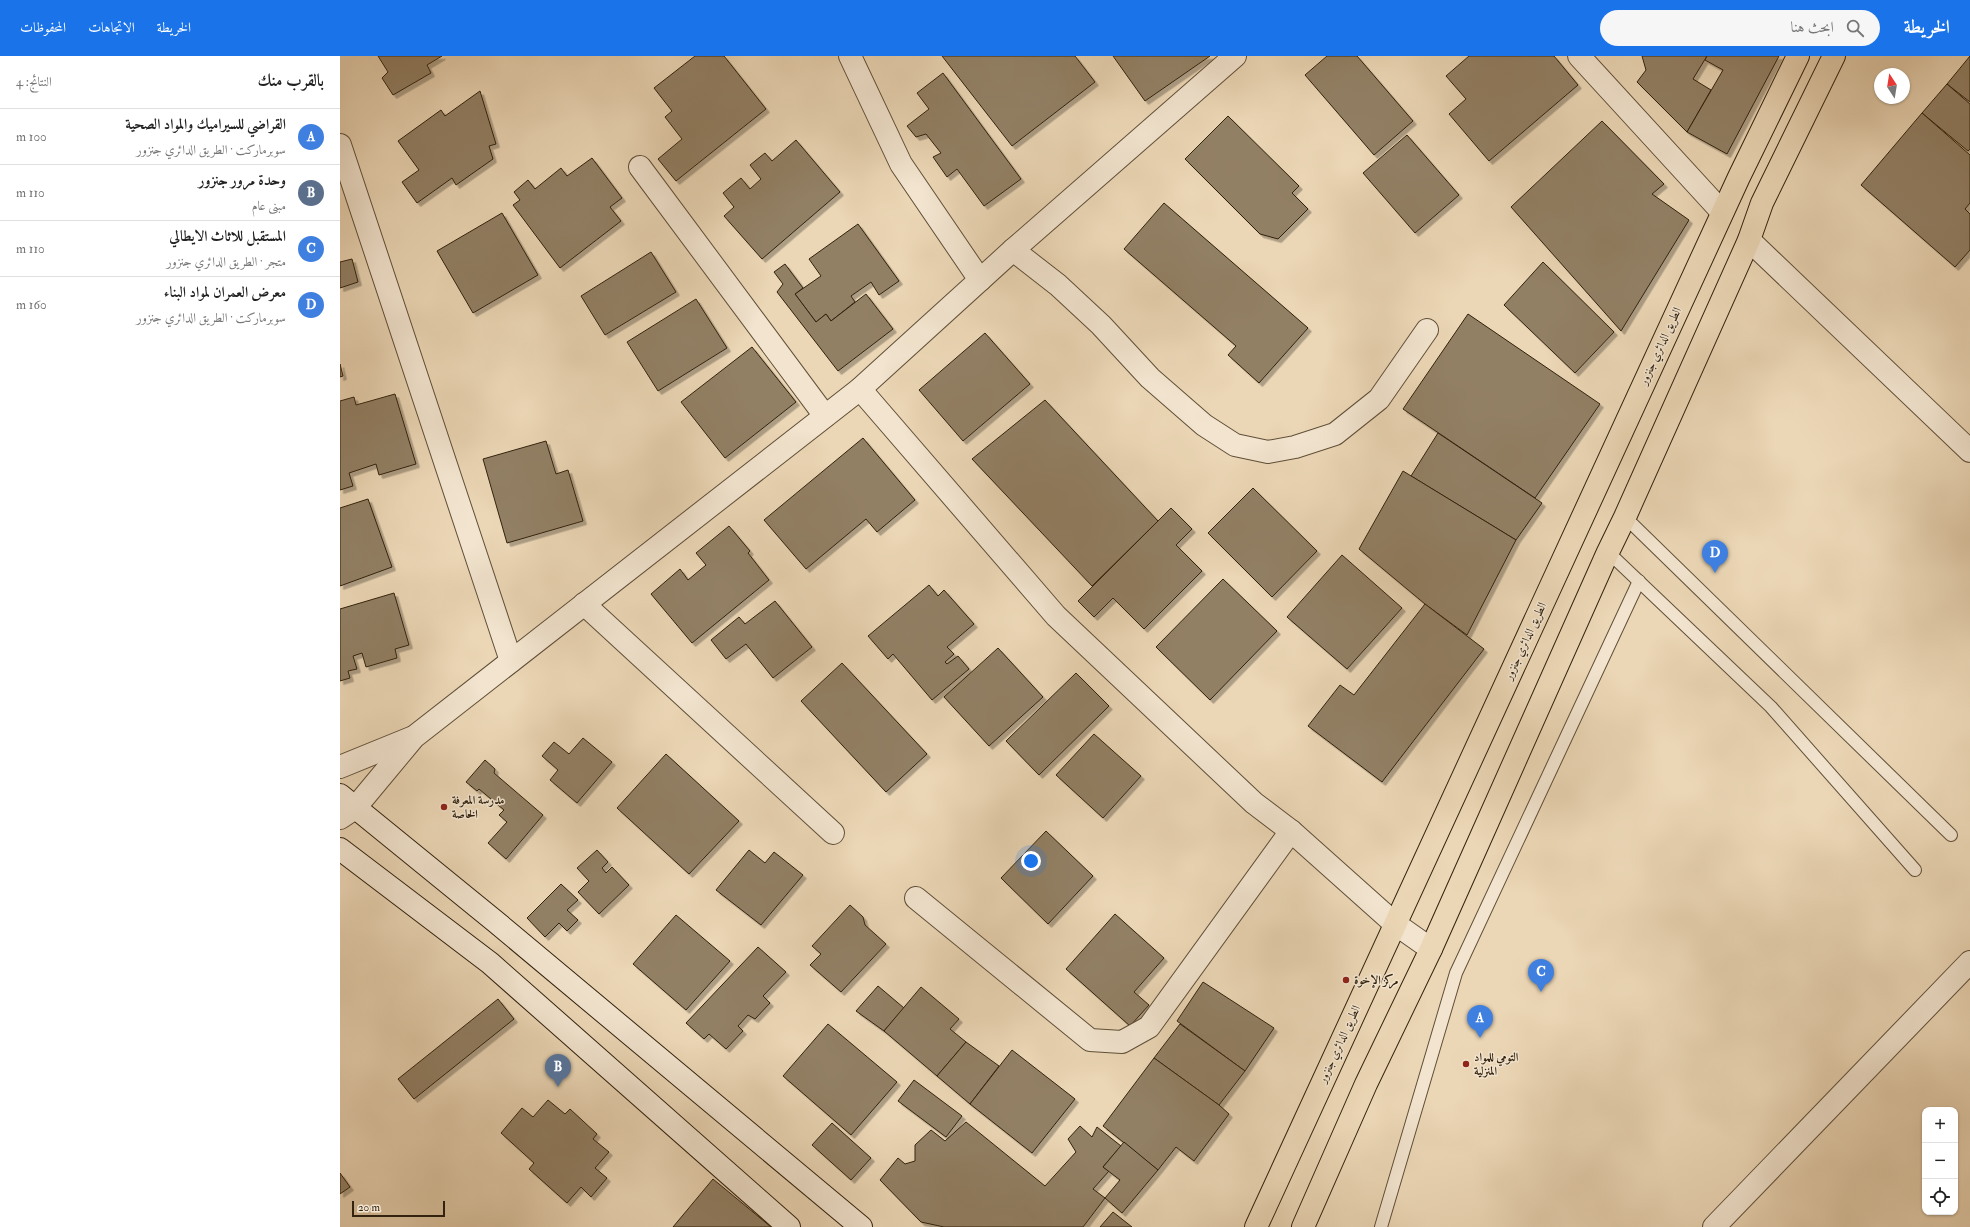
<!DOCTYPE html>
<html lang="ar">
<meta charset="utf-8">
<style>
body{margin:0;font-family:"IM FELL Double Pica",Amiri,serif;background:#f6f6f6;color:#222;direction:rtl}
.controls{position:absolute;right:12px;bottom:12px;display:grid;overflow:hidden;border-radius:8px;box-shadow:0 1px 3px #0004}
.controls button{width:36px;height:36px;display:grid;place-items:center;padding:0;border:0;border-bottom:1px solid #e0e0e0;background:#fff;color:#222;font:20px sans-serif}
.compass{position:absolute;left:1534px;top:12px;width:36px;height:36px;border-radius:50%;background:#fff;box-shadow:0 1px 3px #0004;rotate:348deg}
.scale{position:absolute;left:12px;bottom:10px;width:93px;box-sizing:border-box;padding-left:4px;border:2px solid #32220e;border-top:0;font-size:11px;line-height:14px;white-space:nowrap;color:#32220e;-webkit-text-stroke:3px #f2e4cf;paint-order:stroke}
.you{position:absolute;left:691px;top:805px;width:14px;height:14px;margin:-10px;border:3px solid #fff;border-radius:50%;background:#1a73e8;box-shadow:0 0 0 6px #1a73e833}
.badge{display:grid;place-items:center;width:26px;height:26px;border-radius:50%;background:#1a73e8;color:#fff;font-size:13px;font-weight:700}
.pin{position:absolute;translate:-50% -33px;filter:drop-shadow(0 1px 2px #0008)}
.pin::after{content:'';position:absolute;top:21px;width:14px;height:12px;background:inherit;clip-path:polygon(0 0,100% 0,50% 100%)}
.list{margin:0;padding:0;list-style:none}
h2{display:flex;justify-content:space-between;align-items:center;height:52px;margin:0;padding:0 16px;font-size:17px}
h2 small{font-size:13px;font-weight:400;color:#767676}
.list li{display:grid;grid-template-columns:26px 1fr auto;gap:12px;align-items:center;box-sizing:border-box;height:56px;padding:0 16px;border-top:1px solid #e0e0e0}
.list b{display:block;font-size:15px;white-space:nowrap}
.list p{margin:0;font-size:13px;white-space:nowrap;color:#767676}
.list em{font-size:13px;font-style:normal;color:#767676}
.icon{flex:none;width:22px;height:22px;fill:none;stroke:currentColor;stroke-width:2;stroke-linecap:round;stroke-linejoin:round}
.map{position:relative;flex:none;width:1630px;height:1171px;overflow:hidden;direction:ltr}
header{display:flex;align-items:center;gap:24px;box-sizing:border-box;height:56px;padding:0 20px;background:#1a73e8;color:#fff}
header strong{font-size:19px}
nav{display:flex;gap:22px;margin-inline-start:auto;font-size:14px}
.search{width:280px;height:36px;background:#f6f6f6;display:flex;align-items:center;gap:10px;box-sizing:border-box;padding:0 14px;border-radius:22px;color:#767676;font-size:15px}
main{display:flex}
aside{flex:1;background:#fff}
.map>svg:first-child{display:block}
.building{fill:#928065;stroke:#32220e;filter:url(#shadow)}
.lines{fill:none;stroke-linecap:round;stroke-linejoin:round}
.lane-casing{stroke:#604f38;stroke-width:14}
.street-casing{stroke:#604f38;stroke-width:24}
.secondary-casing{stroke:#32220e;stroke-width:24}
.primary-casing{stroke:#32220e;stroke-width:24}
.lane{stroke:#f2e4cf;stroke-width:12}
.street{stroke:#f2e4cf;stroke-width:22}
.secondary{stroke:#f2e4cf;stroke-width:22}
.primary{stroke:#ebd6b5;stroke-width:22}
.poi-dot{fill:#8f2418;stroke:#f2e4cf;stroke-width:1.5}
.labels{text-anchor:middle;stroke-width:3;stroke-linejoin:round;paint-order:stroke}
.street-label{font-size:12px;fill:#32220e;stroke:#f2e4cf}
.poi-label{font-size:12px;font-weight:bold;fill:#32220e;stroke:#f2e4cf;text-anchor:start}
</style>
<header>
<strong>الخريطة</strong>
<div class="search"><svg class="icon" aria-label="search" viewBox="0 0 24 24"><circle cx="10" cy="10" r="6"/><path d="M15 15l6 6"/></svg>ابحث هنا</div>
<nav><a>الخريطة</a><a>الاتجاهات</a><a>المحفوظات</a></nav>
</header>
<main>
<div class="map">
<svg width="1630" height="1171" viewBox="0 0 1630 1171">
<defs>
<filter id="shadow"><feDropShadow dx="3.5" dy="3.5" stdDeviation="0" flood-color="#0004"/></filter>
</defs>
<rect width="100%" height="100%" fill="#ebd6b5"/>
<filter id="stains"><feTurbulence type="fractalNoise" baseFrequency=".005" numOctaves="4"/><feColorMatrix values="0 0 0 0 .2 0 0 0 0 .09 0 0 0 0 .02 0 0 0 .5 -.17"/></filter>
<radialGradient id="worn" r=".72"><stop offset=".6" stop-color="#630" stop-opacity="0"/><stop offset="1" stop-color="#630" stop-opacity=".3"/></radialGradient>
<g class="building">
<path d="M 38,0 L 102,0 L 87,9 L 91,17 L 53,39 L 42,22 L 48,16 Z"/>
<path d="M 355,0 L 384,0 L 426,53 L 336,125 L 318,103 L 342,83 L 325,61 L 332,55 L 314,32 Z"/>
<path d="M 602,0 L 735,0 L 755,26 L 672,90 Z"/>
<path d="M 773,0 L 870,0 L 805,45 Z"/>
<path d="M 987,0 L 1017,0 L 1073,65 L 1034,99 L 965,19 Z"/>
<path d="M 1129,0 L 1214,0 L 1238,29 L 1149,105 L 1109,58 L 1126,43 L 1106,20 Z"/>
<path d="M 1302,0 L 1367,0 L 1353,23 L 1371,34 L 1347,76 L 1297,26 L 1306,14 Z"/>
<path d="M 1367,0 L 1439,0 L 1387,98 L 1347,76 L 1383,14 L 1365,4 Z"/>
<path d="M 1630,0 L 1630,46 L 1607,28 Z"/>
<path d="M 603,17 L 681,123 L 644,150 L 617,113 L 607,121 L 593,101 L 601,97 L 586,78 L 576,81 L 567,70 L 589,53 L 577,37 Z"/>
<path d="M 1607,28 L 1630,48 L 1630,93 L 1628,95 L 1582,57 Z"/>
<path d="M 140,35 L 156,88 L 149,90 L 153,103 L 116,129 L 112,122 L 77,147 L 62,126 L 79,114 L 58,85 L 101,54 L 105,60 Z"/>
<path d="M 1582,57 L 1630,99 L 1630,147 L 1625,153 L 1630,158 L 1630,194 L 1615,211 L 1521,129 Z"/>
<path d="M 888,60 L 959,130 L 952,137 L 968,153 L 938,183 L 920,178 L 845,103 Z"/>
<path d="M 1262,65 L 1324,128 L 1312,138 L 1349,164 L 1281,275 L 1171,151 Z"/>
<path d="M 1067,79 L 1119,139 L 1075,177 L 1023,117 Z"/>
<path d="M 456,84 L 500,136 L 422,203 L 384,160 L 394,151 L 383,137 L 401,122 L 410,133 L 421,123 L 410,109 L 425,97 L 432,105 Z"/>
<path d="M 252,102 L 282,142 L 270,151 L 281,165 L 220,212 L 173,149 L 180,144 L 174,136 L 188,124 L 195,133 L 221,112 L 227,120 Z"/>
<path d="M 824,147 L 968,272 L 919,327 L 888,299 L 896,290 L 784,193 Z"/>
<path d="M 162,157 L 198,219 L 133,257 L 97,195 Z"/>
<path d="M 518,168 L 559,225 L 539,239 L 531,226 L 511,240 L 515,246 L 491,265 L 486,258 L 476,266 L 455,238 L 481,220 L 469,203 Z"/>
<path d="M 311,196 L 336,236 L 265,279 L 241,240 Z"/>
<path d="M 12,203 L 18,226 L 0,232 L 0,206 Z"/>
<path d="M 1203,206 L 1274,276 L 1235,317 L 1164,249 Z"/>
<path d="M 445,208 L 463,232 L 455,238 L 476,266 L 486,258 L 491,265 L 526,238 L 553,273 L 498,315 L 437,236 L 443,228 L 434,216 Z"/>
<path d="M 356,243 L 387,292 L 318,335 L 287,286 Z"/>
<path d="M 1128,258 L 1260,348 L 1195,442 L 1063,353 Z"/>
<path d="M 645,277 L 690,328 L 623,385 L 579,334 Z"/>
<path d="M 412,291 L 456,346 L 385,402 L 341,346 Z"/>
<path d="M 0,308 L 3,320 L 0,321 Z"/>
<path d="M 55,338 L 76,408 L 39,419 L 36,408 L 9,417 L 13,430 L 0,434 L 0,345 L 14,341 L 16,349 Z"/>
<path d="M 705,344 L 818,465 L 752,530 L 632,403 Z"/>
<path d="M 1098,377 L 1202,447 L 1176,484 L 1071,420 Z"/>
<path d="M 523,382 L 575,444 L 537,476 L 526,463 L 466,513 L 424,464 Z"/>
<path d="M 206,385 L 216,418 L 228,414 L 243,465 L 167,487 L 143,403 Z"/>
<path d="M 1063,415 L 1176,484 L 1127,579 L 1085,548 L 1019,493 Z"/>
<path d="M 913,432 L 977,495 L 932,541 L 868,477 Z"/>
<path d="M 28,443 L 52,511 L 0,530 L 0,452 Z"/>
<path d="M 831,452 L 852,473 L 836,489 L 862,515 L 804,573 L 773,542 L 754,561 L 738,545 Z"/>
<path d="M 389,470 L 410,495 L 408,497 L 429,524 L 352,587 L 311,538 L 340,513 L 348,524 L 366,509 L 356,497 Z"/>
<path d="M 1002,499 L 1062,552 L 1007,613 L 947,561 Z"/>
<path d="M 883,523 L 937,575 L 870,644 L 816,591 Z"/>
<path d="M 589,529 L 598,540 L 604,534 L 634,568 L 607,591 L 614,598 L 605,606 L 607,608 L 618,600 L 629,613 L 592,644 L 553,598 L 548,603 L 528,580 Z"/>
<path d="M 54,537 L 69,589 L 55,593 L 57,602 L 26,611 L 22,597 L 13,600 L 17,613 L 8,615 L 10,622 L 0,625 L 0,553 Z"/>
<path d="M 435,545 L 472,591 L 433,622 L 406,588 L 386,603 L 371,584 L 399,561 L 405,568 Z"/>
<path d="M 1085,548 L 1144,593 L 1042,726 L 968,670 L 1000,629 L 1014,639 Z"/>
<path d="M 658,592 L 703,641 L 649,690 L 604,641 Z"/>
<path d="M 502,607 L 587,698 L 546,736 L 461,645 Z"/>
<path d="M 736,617 L 769,650 L 699,719 L 666,685 Z"/>
<path d="M 754,678 L 801,720 L 763,762 L 716,719 Z"/>
<path d="M 243,682 L 272,706 L 237,747 L 210,724 L 218,714 L 202,700 L 214,686 L 229,698 Z"/>
<path d="M 326,698 L 399,765 L 349,818 L 277,752 Z"/>
<path d="M 145,704 L 155,713 L 154,717 L 203,759 L 166,803 L 148,787 L 167,766 L 159,759 L 164,754 L 139,733 L 137,735 L 126,726 Z"/>
<path d="M 706,775 L 753,820 L 708,868 L 661,822 Z"/>
<path d="M 257,794 L 268,806 L 262,812 L 266,817 L 272,811 L 289,829 L 259,858 L 238,836 L 249,825 L 237,812 Z"/>
<path d="M 409,794 L 425,807 L 434,796 L 463,819 L 421,869 L 376,834 Z"/>
<path d="M 221,828 L 238,844 L 227,854 L 238,864 L 227,875 L 219,867 L 205,881 L 187,862 Z"/>
<path d="M 510,849 L 523,861 L 525,869 L 546,888 L 501,936 L 470,909 L 481,898 L 472,890 Z"/>
<path d="M 775,858 L 824,902 L 794,936 L 809,949 L 790,970 L 726,913 Z"/>
<path d="M 336,859 L 390,905 L 346,954 L 293,908 Z"/>
<path d="M 418,891 L 446,916 L 423,940 L 430,947 L 415,963 L 408,959 L 398,970 L 403,975 L 386,993 L 369,978 L 364,983 L 346,967 Z"/>
<path d="M 863,926 L 934,972 L 905,1015 L 837,965 Z"/>
<path d="M 538,930 L 564,952 L 544,975 L 516,955 Z"/>
<path d="M 581,931 L 619,963 L 610,973 L 626,986 L 597,1020 L 544,975 Z"/>
<path d="M 158,943 L 174,963 L 74,1043 L 58,1023 Z"/>
<path d="M 488,968 L 557,1026 L 511,1079 L 443,1020 Z"/>
<path d="M 840,968 L 905,1015 L 879,1049 L 814,1002 Z"/>
<path d="M 626,986 L 659,1010 L 630,1048 L 597,1020 Z"/>
<path d="M 672,994 L 735,1043 L 692,1097 L 630,1048 Z"/>
<path d="M 814,1002 L 879,1049 L 889,1058 L 854,1105 L 836,1091 L 818,1114 L 763,1070 Z"/>
<path d="M 574,1024 L 622,1060 L 606,1081 L 558,1045 Z"/>
<path d="M 208,1044 L 225,1058 L 230,1053 L 257,1078 L 253,1083 L 269,1096 L 255,1112 L 267,1122 L 251,1141 L 241,1131 L 227,1147 L 189,1113 L 194,1107 L 161,1077 L 182,1052 L 193,1061 Z"/>
<path d="M 626,1066 L 705,1130 L 736,1096 L 728,1083 L 740,1070 L 752,1081 L 757,1071 L 781,1090 L 763,1111 L 769,1115 L 753,1133 L 765,1142 L 743,1171 L 604,1171 L 581,1166 L 540,1124 L 558,1102 L 565,1108 L 575,1105 L 575,1089 L 591,1074 L 605,1085 Z"/>
<path d="M 492,1067 L 531,1102 L 511,1124 L 472,1089 Z"/>
<path d="M 784,1086 L 818,1114 L 782,1157 L 765,1142 L 780,1124 L 763,1111 Z"/>
<path d="M 0,1117 L 10,1131 L 0,1138 Z"/>
<path d="M 373,1123 L 431,1171 L 333,1171 Z"/>
<path d="M 773,1156 L 792,1171 L 760,1171 Z"/>
</g>
<g class="lines">
<defs>
<g id="lane">
<path d="M 1285,461 L 1611,779"/>
<path d="M 1268,496 L 1431,651 L 1575,814"/>
<path d="M 1041,1171 L 1116,917 L 1299,525"/>
</g>
<g id="street">
<path d="M 510,0 L 561,108 L 640,224"/>
<path d="M 1239,0 L 1382,156"/>
<path d="M 0,89 L 171,605"/>
<path d="M 300,111 L 485,360"/>
<path d="M 1409,184 L 1630,395"/>
<path d="M 673,194 L 718,229 L 761,269 L 810,322 L 864,369 L 895,389 L 928,396 L 955,391 L 995,378 L 1039,343 L 1087,274"/>
<path d="M 520,333 L 716,560 L 914,747 L 951,775 L 1054,867 L 1091,893"/>
<path d="M 244,548 L 493,777"/>
<path d="M 0,711 L 71,682"/>
<path d="M 0,762 L 15,752 L 74,681 L 520,333 L 673,194 L 895,0"/>
<path d="M 576,842 L 750,984 L 782,986 L 809,971 L 951,775"/>
<path d="M 1374,1171 L 1630,906"/>
</g>
<g id="secondary">
<path d="M 0,739 L 156,866 L 521,1171"/>
<path d="M 0,793 L 150,907 L 449,1171"/>
</g>
<g id="primary">
<path d="M 916,1171 L 1399,121 L 1458,0"/>
<path d="M 963,1171 L 1026,1028 L 1091,893 L 1268,496 L 1285,461 L 1409,184 L 1422,147 L 1494,0"/>
</g>
</defs>
<use href="#lane" class="lane-casing"/>
<use href="#street" class="street-casing"/>
<use href="#secondary" class="secondary-casing"/>
<use href="#primary" class="primary-casing"/>
<use href="#lane" class="lane"/>
<use href="#street" class="street"/>
<use href="#secondary" class="secondary"/>
<use href="#primary" class="primary"/>
</g>
<g class="poi-dot">
<circle cx="104" cy="751" r="4"/>
<circle cx="1006" cy="924" r="4"/>
<circle cx="1126" cy="1008" r="4"/>
</g>
<g class="labels">
<g class="street-label">
<text transform="translate(1320 290) rotate(-65)" y="4">الطريق الدائري جنزور</text>
<text transform="translate(1185 585) rotate(-65)" y="4">الطريق الدائري جنزور</text>
<text transform="translate(999 988) rotate(-65)" y="4">الطريق الدائري جنزور</text>
</g>
<g class="poi-label">
<text x="112" y="748">مدرسة المعرفة<tspan x="112" dy="14">الخاصة</tspan></text>
<text x="1014" y="928">مركز الإخوة</text>
<text x="1134" y="1005">التومي للمواد<tspan x="1134" dy="14">المنزلية</tspan></text>
</g>
</g>
<rect width="100%" height="100%" filter="url(#stains)"/>
<rect width="100%" height="100%" fill="url(#worn)"/>
</svg>
<div class="controls">
<button>+</button>
<button>−</button>
<button><svg class="icon" aria-label="locate" viewBox="0 0 24 24"><circle cx="12" cy="12" r="6"/><path d="M12 2v4M12 18v4M2 12h4M18 12h4"/></svg></button>
</div>
<svg class="compass" viewBox="-18 -18 36 36"><path d="M0-13l5 13h-10z" fill="#e53935"/><path d="M0 13l5-13h-10z" fill="#767676"/></svg>
<div class="scale">20 m</div>
<div class="you"></div>
<div class="pin badge" style="left:1140px;top:982px;background:#3f7fe0">A</div>
<div class="pin badge" style="left:218px;top:1031px;background:#5c6f8a">B</div>
<div class="pin badge" style="left:1201px;top:936px;background:#3f7fe0">C</div>
<div class="pin badge" style="left:1375px;top:517px;background:#3f7fe0">D</div>
</div>
<aside>
<h2>بالقرب منك<small>النتائج: 4</small></h2>
<ul class="list">
<li><span class="badge" style="background:#3f7fe0">A</span><div><b>القراضي للسيراميك والمواد الصحية</b><p>سوبرماركت · الطريق الدائري جنزور</p></div><em>100 m</em></li>
<li><span class="badge" style="background:#5c6f8a">B</span><div><b>وحدة مرور جنزور</b><p>مبنى عام</p></div><em>110 m</em></li>
<li><span class="badge" style="background:#3f7fe0">C</span><div><b>المستقبل للاثاث الايطالي</b><p>متجر · الطريق الدائري جنزور</p></div><em>110 m</em></li>
<li><span class="badge" style="background:#3f7fe0">D</span><div><b>معرض العمران لمواد البناء</b><p>سوبرماركت · الطريق الدائري جنزور</p></div><em>160 m</em></li>
</ul>
</aside>
</main>
